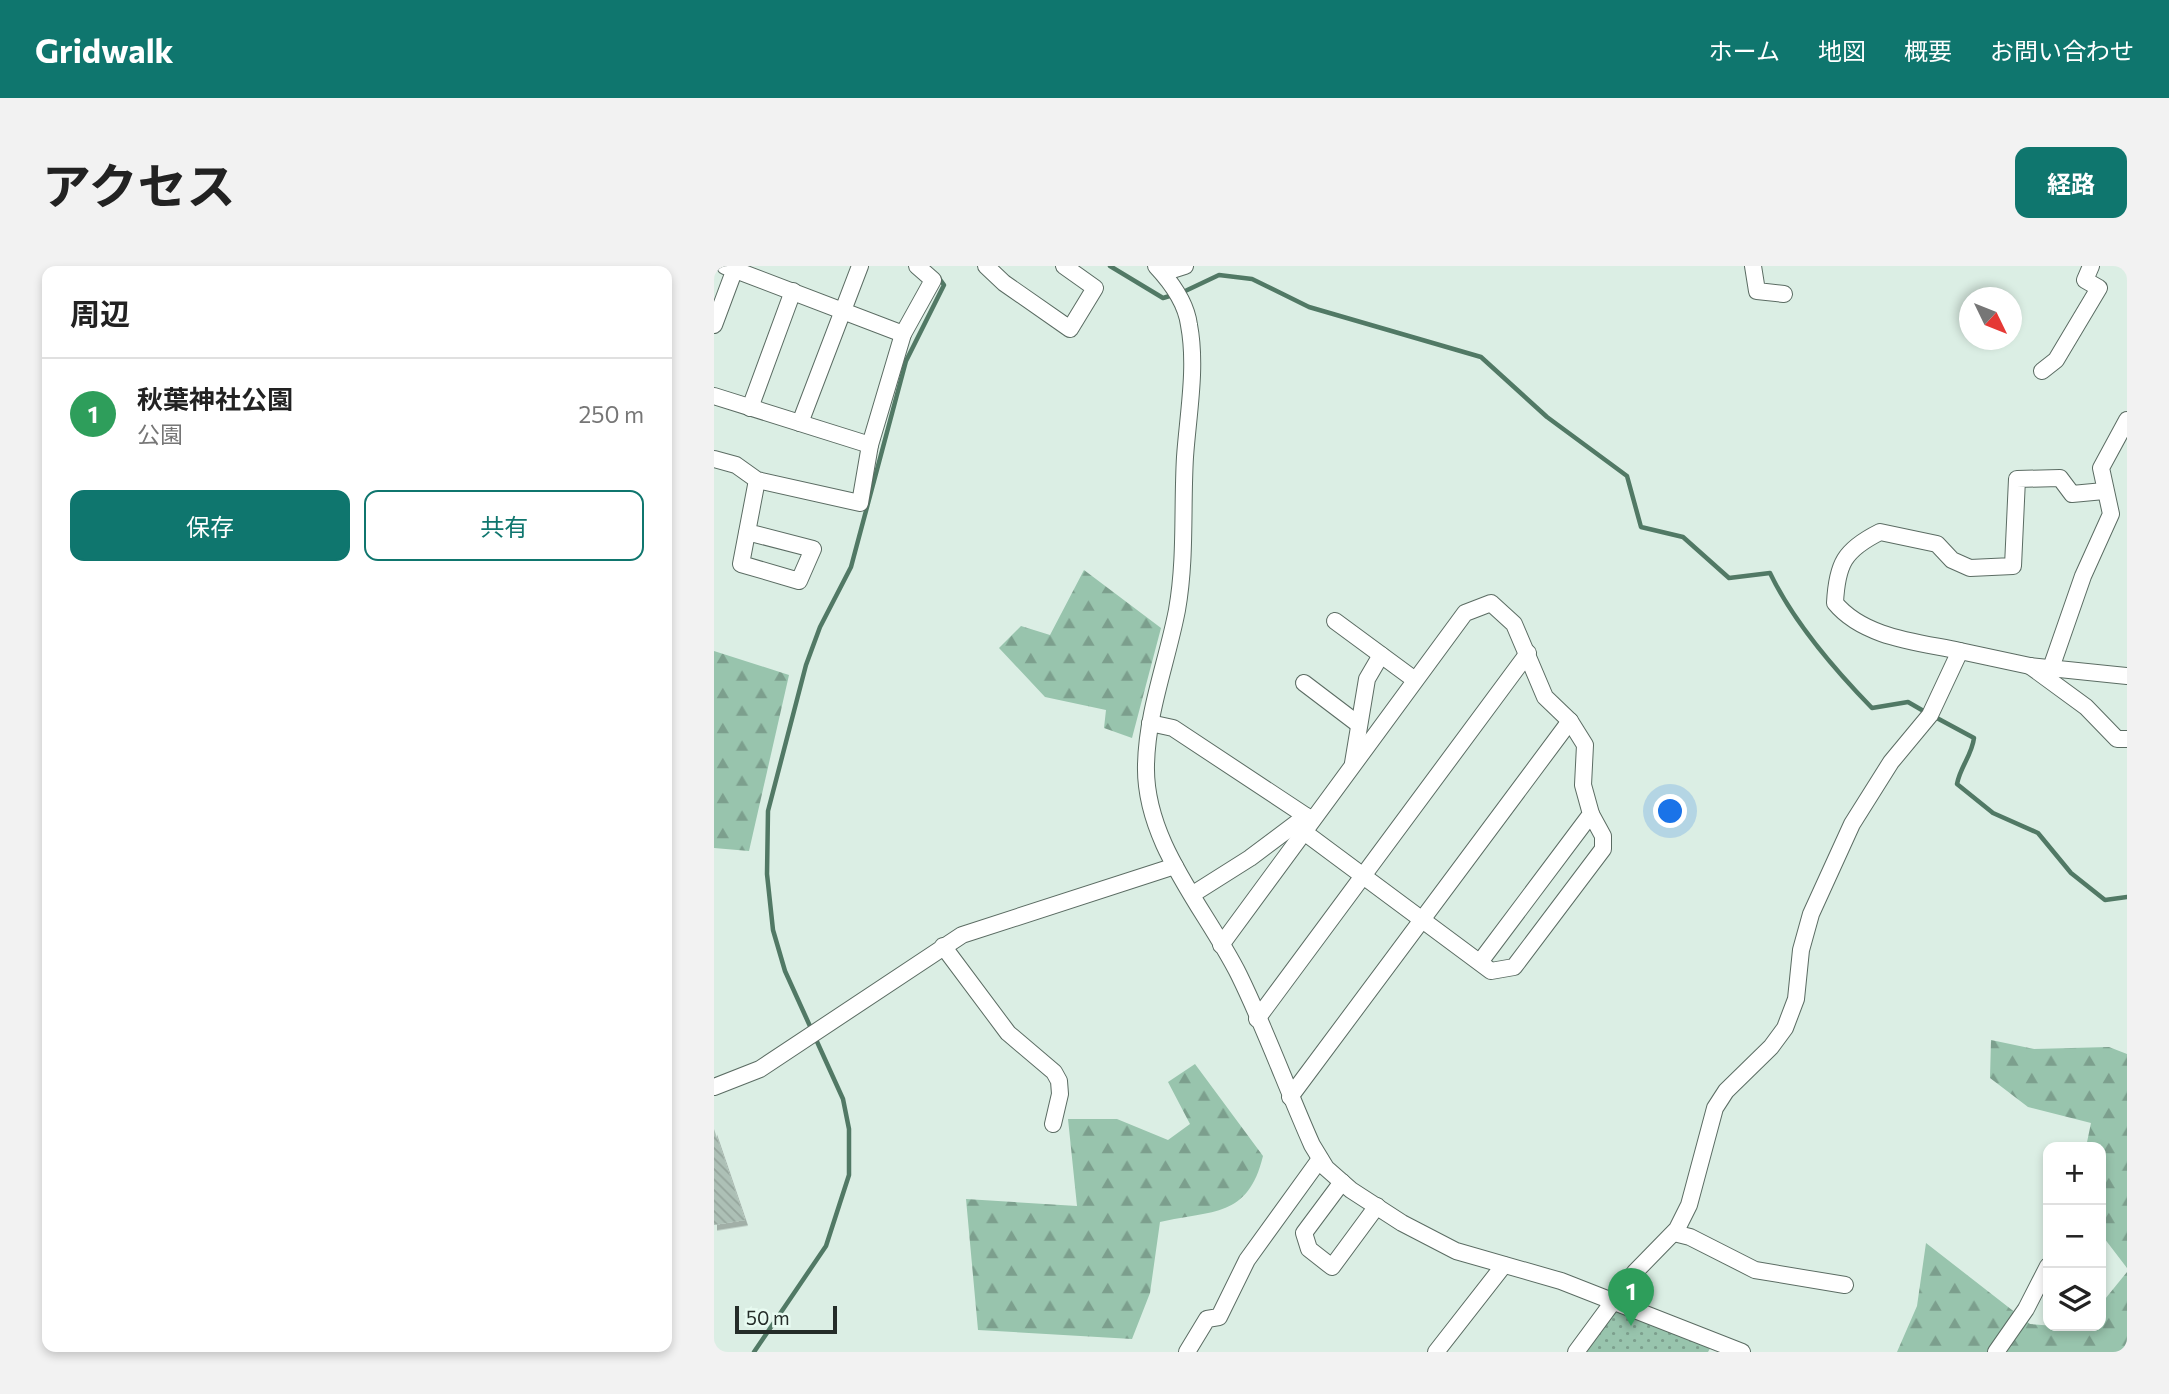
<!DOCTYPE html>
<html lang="ja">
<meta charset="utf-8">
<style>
body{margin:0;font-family:Commissioner,"Noto Sans JP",sans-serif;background:#f2f2f2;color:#222}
.controls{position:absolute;right:21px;bottom:21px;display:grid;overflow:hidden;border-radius:14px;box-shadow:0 4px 10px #0003}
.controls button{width:63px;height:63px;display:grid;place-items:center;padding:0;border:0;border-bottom:2px solid #e0e0e0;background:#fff;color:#222;font:35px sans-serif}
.compass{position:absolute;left:1245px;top:21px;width:63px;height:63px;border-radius:50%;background:#fff;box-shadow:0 4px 10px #0003;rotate:133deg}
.scale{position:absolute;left:21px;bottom:18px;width:102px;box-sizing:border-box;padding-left:7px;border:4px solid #242c28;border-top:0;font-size:19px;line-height:24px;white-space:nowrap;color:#242c28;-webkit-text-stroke:5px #e8fbf1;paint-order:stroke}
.you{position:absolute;left:957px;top:546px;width:24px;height:24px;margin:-18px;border:5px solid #fff;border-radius:50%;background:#1a73e8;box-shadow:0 0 0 10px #1a73e833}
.badge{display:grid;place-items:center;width:46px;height:46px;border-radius:50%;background:#0f766e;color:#fff;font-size:23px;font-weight:700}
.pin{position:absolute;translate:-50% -58px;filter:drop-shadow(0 2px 4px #0008)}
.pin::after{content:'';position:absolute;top:37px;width:24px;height:21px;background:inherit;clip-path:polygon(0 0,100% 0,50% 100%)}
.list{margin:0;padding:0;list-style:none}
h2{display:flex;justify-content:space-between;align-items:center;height:91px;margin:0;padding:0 28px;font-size:30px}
h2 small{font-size:23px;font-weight:400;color:#767676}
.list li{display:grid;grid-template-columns:46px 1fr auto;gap:21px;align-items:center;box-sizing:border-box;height:112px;padding:0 28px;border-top:2px solid #e0e0e0}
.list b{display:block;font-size:26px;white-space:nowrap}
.list p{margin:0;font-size:23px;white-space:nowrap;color:#767676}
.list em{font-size:23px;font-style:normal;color:#767676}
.actions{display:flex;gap:14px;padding:21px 28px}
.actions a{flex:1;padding:16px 0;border:2px solid #0f766e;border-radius:14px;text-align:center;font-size:24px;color:#0f766e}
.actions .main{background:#0f766e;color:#fff}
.icon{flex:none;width:38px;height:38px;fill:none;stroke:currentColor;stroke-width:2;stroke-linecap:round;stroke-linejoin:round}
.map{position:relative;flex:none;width:1413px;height:1086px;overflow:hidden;border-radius:14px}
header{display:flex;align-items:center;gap:42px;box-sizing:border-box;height:98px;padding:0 35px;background:#0f766e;color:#fff}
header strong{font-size:33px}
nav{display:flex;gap:38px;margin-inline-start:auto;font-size:24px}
.intro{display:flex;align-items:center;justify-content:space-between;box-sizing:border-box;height:168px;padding:0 42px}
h1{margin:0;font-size:49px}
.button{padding:18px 32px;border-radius:14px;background:#0f766e;color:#fff;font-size:24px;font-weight:700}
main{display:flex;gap:42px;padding:0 42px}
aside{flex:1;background:#fff;border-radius:14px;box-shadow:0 4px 10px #0003}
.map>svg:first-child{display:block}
.forest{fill:url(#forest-firs)}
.park{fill:url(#park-dots)}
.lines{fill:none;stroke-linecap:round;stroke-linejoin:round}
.stream{stroke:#517965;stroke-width:4.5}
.building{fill:url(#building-back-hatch);filter:url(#shadow)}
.minor-casing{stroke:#5b6c63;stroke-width:18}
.minor{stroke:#fff;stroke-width:16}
</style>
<header>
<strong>Gridwalk</strong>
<nav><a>ホーム</a><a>地図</a><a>概要</a><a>お問い合わせ</a></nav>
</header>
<div class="intro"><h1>アクセス</h1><a class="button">経路</a></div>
<main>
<aside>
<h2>周辺<small></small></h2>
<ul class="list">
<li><span class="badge" style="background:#2e9e5b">1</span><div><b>秋葉神社公園</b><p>公園</p></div><em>250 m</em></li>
</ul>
<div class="actions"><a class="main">保存</a><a>共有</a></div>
</aside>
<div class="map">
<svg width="1413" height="1086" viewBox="0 0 1413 1086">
<defs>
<pattern id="forest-firs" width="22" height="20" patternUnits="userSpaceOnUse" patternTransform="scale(1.75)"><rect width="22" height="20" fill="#98c4ad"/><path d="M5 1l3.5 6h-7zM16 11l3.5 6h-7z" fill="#7c9f8d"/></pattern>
<pattern id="park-dots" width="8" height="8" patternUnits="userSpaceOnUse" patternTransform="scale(1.75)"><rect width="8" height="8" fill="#98c4ad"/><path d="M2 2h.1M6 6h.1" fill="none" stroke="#7c9f8d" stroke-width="1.8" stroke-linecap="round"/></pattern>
<pattern id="building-back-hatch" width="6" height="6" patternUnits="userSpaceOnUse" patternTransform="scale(1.75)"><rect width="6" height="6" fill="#adc0b6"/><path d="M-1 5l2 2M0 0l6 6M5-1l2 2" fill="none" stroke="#95a59c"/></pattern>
<filter id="shadow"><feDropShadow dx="3" dy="5.5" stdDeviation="0" flood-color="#0004"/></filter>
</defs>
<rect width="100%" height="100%" fill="#dbeee4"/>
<g class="forest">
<path d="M 370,304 L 447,362 L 418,472 L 390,462 L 392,444 L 331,431 L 285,382 L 307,360 L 336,369 Z"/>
<path d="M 0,385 L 75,409 L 35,585 L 0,582 Z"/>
<path d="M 1277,774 L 1320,783 L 1395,781 L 1413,788 L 1413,1002 L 1387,968 L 1387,881 L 1372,881 L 1377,857 L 1314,841 L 1276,812 Z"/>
<path d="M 481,798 L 549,890 C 534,952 499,944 446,956 L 436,1027 L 418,1073 L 264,1064 L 252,933 L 363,940 L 354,853 L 403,853 L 454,874 L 476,858 L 454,816 Z"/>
<path d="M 1212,977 L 1316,1058 L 1367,1062 L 1387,1060 L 1387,1038 L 1413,1006 L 1413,1086 L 1183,1086 L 1203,1040 Z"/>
</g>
<path class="park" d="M 900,1040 L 998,1079 L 994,1086 L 866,1086 Z"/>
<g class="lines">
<g class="stream">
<path d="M 396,0 L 449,32 L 459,29"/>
<path d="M 467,27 L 505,9 L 538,13 L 595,41 L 767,91 L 833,151 L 913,210 L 927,261 L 969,271 L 1015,312 L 1056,307 C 1080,357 1120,403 1158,442 L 1194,436 L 1213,447"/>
<path d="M 1221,451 L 1260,472 C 1258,489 1246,501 1243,518 L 1279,547 L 1324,567 L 1357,607 L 1391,634 L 1413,631"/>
<path d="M 40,1086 L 112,980 L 135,909 L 135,863 L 129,833 L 71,705 L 59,664 L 53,608 L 54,545 L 92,399 L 106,361 L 137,301 L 192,95 L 230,19 L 225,12"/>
</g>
</g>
<path class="building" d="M 0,863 L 31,954 L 0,959 Z"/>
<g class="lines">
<defs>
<g id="minor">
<path d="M 11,0 L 189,68"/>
<path d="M 272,0 L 290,17 L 356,63 L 381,22 L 350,0"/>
<path d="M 442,0 C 457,16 472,36 475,59 C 483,101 474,148 471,191 C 468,242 472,293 463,344 C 453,396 433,446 432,499 C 430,577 492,643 525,709 C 552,764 573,823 598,879 L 612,902 L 637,924 L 688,957 L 742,985 L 847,1015 L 1028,1086"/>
<path d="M 1039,0 L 1043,25 L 1070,28"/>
<path d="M 449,7 L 471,0"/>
<path d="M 0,59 L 22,0"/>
<path d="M 1328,105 L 1342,94 L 1385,22 L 1371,14 L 1377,0"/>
<path d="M 0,130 L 156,179"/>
<path d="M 36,142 L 79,25"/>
<path d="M 86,157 L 146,0"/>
<path d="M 0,193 L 22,199 L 43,214 L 146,237 L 156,179 L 189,68 L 219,14 L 203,0"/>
<path d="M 33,266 L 99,283 L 85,315 L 27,298 L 43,214"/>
<path d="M 621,355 L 701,414"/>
<path d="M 1246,385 C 1204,376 1150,372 1121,337 C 1123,298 1130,284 1166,266 L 1223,278 L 1238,294 L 1256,302 L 1299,300 L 1303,213 L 1346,212 L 1358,228 L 1390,225"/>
<path d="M 1316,400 L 1372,441 L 1403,473 L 1413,473"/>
<path d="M 1337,402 L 1369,310 L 1397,248 L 1387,202 L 1413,154"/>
<path d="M 590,417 L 644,458"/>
<path d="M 436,457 L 459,462 L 598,554"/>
<path d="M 639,497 L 653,413 L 667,389"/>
<path d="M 590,566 L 777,705 L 800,701 L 889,583 L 889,570 L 877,548"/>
<path d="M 479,628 L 536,592 L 592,550"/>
<path d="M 507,679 L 751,347 L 777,337 L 800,358 L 831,431 L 856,455 L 871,479 L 869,519 L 877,548 L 766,696"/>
<path d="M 229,680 L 294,767 L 340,806 L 345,815 L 346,828 L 339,858"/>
<path d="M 543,753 L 814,387"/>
<path d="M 0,821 L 46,803 L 248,669 L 461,600"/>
<path d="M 576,831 L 856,455"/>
<path d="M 628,916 L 590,967 L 595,983 L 618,1001 L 663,940"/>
<path d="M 960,967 L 976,971 L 1041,1004 L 1131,1019"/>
<path d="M 473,1086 L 493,1053 L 505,1051 L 533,994 L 606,893"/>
<path d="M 722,1086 L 790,999"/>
<path d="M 862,1086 L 921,1006 L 963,963 L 975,939 L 1001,842 L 1012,825 L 1057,781 L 1071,762 L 1082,733 L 1087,684 L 1097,648 L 1138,558 L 1177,496 L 1216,449 L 1246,385 L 1316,400 L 1413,410"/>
<path d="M 1282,1086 L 1312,1043 L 1334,1000"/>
</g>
</defs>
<use href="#minor" class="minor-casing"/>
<use href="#minor" class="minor"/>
</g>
</svg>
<div class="controls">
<button>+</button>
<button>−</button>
<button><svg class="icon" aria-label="layers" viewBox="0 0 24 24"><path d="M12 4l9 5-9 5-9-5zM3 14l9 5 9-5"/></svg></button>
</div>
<svg class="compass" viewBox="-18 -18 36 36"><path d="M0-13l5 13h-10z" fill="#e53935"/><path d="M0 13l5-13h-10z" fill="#767676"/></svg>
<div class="scale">50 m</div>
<div class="you"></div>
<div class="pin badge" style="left:917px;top:1060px;background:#2e9e5b">1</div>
</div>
</main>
